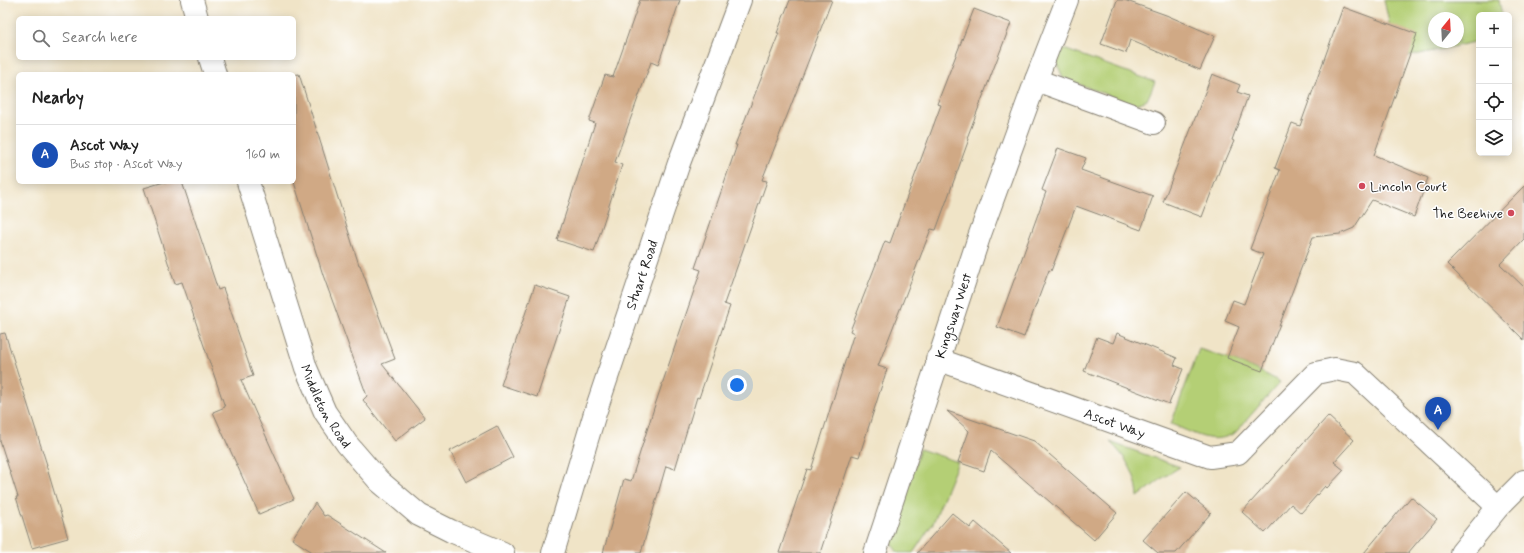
<!DOCTYPE html>
<meta charset="utf-8">
<style>
body{margin:0;font-family:Mynerve,sans-serif;background:#f6f6f6;color:#222}
.controls{position:absolute;right:12px;top:12px;display:grid;overflow:hidden;border-radius:6px;box-shadow:0 2px 10px #0003}
.controls button{width:36px;height:36px;display:grid;place-items:center;padding:0;border:0;border-bottom:1px solid #e0e0e0;background:#fff;color:#222;font:20px sans-serif}
.compass{position:absolute;left:1428px;top:12px;width:36px;height:36px;border-radius:50%;background:#fff;box-shadow:0 2px 10px #0003;rotate:18deg}
.you{position:absolute;left:737px;top:385px;width:14px;height:14px;margin:-10px;border:3px solid #fff;border-radius:50%;background:#1a73e8;box-shadow:0 0 0 6px #1a73e833}
.badge{display:grid;place-items:center;width:26px;height:26px;border-radius:50%;background:#b45309;color:#fff;font-size:13px;font-weight:700}
.pin{position:absolute;translate:-50% -33px;filter:drop-shadow(0 1px 2px #0008)}
.pin::after{content:'';position:absolute;top:21px;width:14px;height:12px;background:inherit;clip-path:polygon(0 0,100% 0,50% 100%)}
.list{margin:0;padding:0;list-style:none}
h2{display:flex;justify-content:space-between;align-items:center;height:52px;margin:0;padding:0 16px;font-size:17px}
h2 small{font-size:13px;font-weight:400;color:#767676}
.list li{display:grid;grid-template-columns:26px 1fr auto;gap:12px;align-items:center;box-sizing:border-box;height:60px;padding:0 16px;border-top:1px solid #e0e0e0}
.list b{display:block;font-size:15px;white-space:nowrap}
.list p{margin:0;font-size:13px;white-space:nowrap;color:#767676}
.list em{font-size:13px;font-style:normal;color:#767676}
.icon{flex:none;width:22px;height:22px;fill:none;stroke:currentColor;stroke-width:2;stroke-linecap:round;stroke-linejoin:round}
.map{position:relative;flex:none;width:1524px;height:553px;overflow:hidden}
.search{position:absolute;background:#fff;box-shadow:0 2px 10px #0003;left:16px;top:16px;width:280px;height:44px;display:flex;align-items:center;gap:10px;box-sizing:border-box;padding:0 14px;border-radius:6px;color:#767676;font-size:15px}
.panel{position:absolute;background:#fff;box-shadow:0 2px 10px #0003;left:16px;top:72px;width:280px;height:112px;border-radius:6px}
.map>svg:first-child{display:block}
.green{fill:#b4cf75;stroke:#687648;fill-rule:evenodd}
.building{fill:#d0a985}
.lines{fill:none;stroke-linecap:round;stroke-linejoin:round}
.minor-casing{stroke:#868072;stroke-width:24}
.minor{stroke:#fff;stroke-width:22}
.poi-dot{fill:#d1495b;stroke:#fff;stroke-width:1.5}
.labels{text-anchor:middle;stroke-width:3;stroke-linejoin:round;paint-order:stroke}
.poi-label{font-size:14px;fill:#1c1c1c;stroke:#fff;text-anchor:start}
.street-label{font-size:14px;fill:#1c1c1c;stroke:#fff}
</style>
<div class="map">
<svg width="1524" height="553" viewBox="0 0 1524 553">
<rect width="100%" height="100%" fill="#fff"/>
<filter id="ink" filterUnits="userSpaceOnUse"><feTurbulence type="fractalNoise" baseFrequency=".025" numOctaves="2"/><feDisplacementMap in="SourceGraphic" scale="8" xChannelSelector="R" yChannelSelector="G"/><feConvolveMatrix kernelMatrix="1 2 1 2 8 2 1 2 1" color-interpolation-filters="sRGB"/></filter>
<filter id="wash" filterUnits="userSpaceOnUse"><feTurbulence type="fractalNoise" baseFrequency=".012" numOctaves="4" result="noise"/><feDisplacementMap in="SourceGraphic" scale="16" xChannelSelector="R" yChannelSelector="G"/><feGaussianBlur stdDeviation="0.9" result="paint"/><feColorMatrix in="noise" values="0 0 0 0 0 0 0 0 0 0 0 0 0 0 0 0 0 1.4 0 .05"/><feComposite in="paint" operator="in"/></filter>
<g filter="url(#wash)">
<rect width="100%" height="100%" fill="#f0e4c7"/>
<g class="green">
<path d="M 1384,0 L 1499,0 L 1502,15 L 1479,15 L 1479,41 L 1397,59 ZM 1434,18 L 1458,18 L 1458,42 L 1434,42 Z"/>
<path d="M 1061,48 L 1155,82 L 1147,100 L 1134,105 L 1063,78 L 1057,63 Z"/>
<path d="M 1199,349 C 1228,358 1255,367 1280,382 L 1236,432 C 1213,447 1194,433 1171,424 Z"/>
<path d="M 1110,442 L 1180,467 L 1164,477 L 1138,497 C 1137,475 1126,457 1110,442 Z"/>
<path d="M 920,449 L 958,462 L 933,523 L 913,553 L 898,553 L 891,543 Z"/>
</g>
<g id="blocks">
<g class="building">
<path d="M 640,0 L 680,0 L 658,65 L 651,62 L 615,162 L 622,165 L 594,252 L 557,240 L 595,123 L 589,121 L 605,75 L 613,77 Z"/>
<path d="M 790,0 L 832,0 L 762,180 L 767,181 L 724,304 L 730,306 L 699,398 L 697,397 L 675,469 L 666,466 L 641,553 L 603,553 L 624,479 L 631,481 L 654,408 L 701,270 L 695,268 L 737,145 L 735,145 L 779,33 L 777,33 Z"/>
<path d="M 1117,0 L 1124,0 L 1166,15 L 1215,36 L 1200,70 L 1130,40 L 1126,53 L 1101,44 Z"/>
<path d="M 1343,7 L 1417,34 L 1374,155 L 1428,178 L 1414,217 L 1372,200 L 1354,228 L 1340,234 L 1313,237 L 1262,371 L 1227,358 L 1239,327 L 1225,321 L 1233,300 L 1244,304 L 1263,254 L 1250,249 L 1280,170 L 1275,168 L 1292,123 L 1300,126 Z"/>
<path d="M 974,9 L 1011,23 L 967,138 L 969,139 L 936,230 L 931,229 L 878,366 L 887,369 L 859,457 L 852,455 L 820,553 L 779,553 L 807,469 L 811,470 L 854,333 L 850,331 L 885,241 L 890,243 L 941,105 L 937,104 Z"/>
<path d="M 299,74 L 359,265 L 360,265 L 395,359 L 382,364 L 425,418 L 395,441 L 363,400 L 367,396 L 323,275 L 294,182 L 294,75 Z"/>
<path d="M 1212,74 L 1240,85 L 1237,92 L 1248,96 L 1232,140 L 1234,141 L 1225,162 L 1223,161 L 1202,217 L 1163,202 Z"/>
<path d="M 1058,148 L 1086,158 L 1081,170 L 1153,196 L 1141,230 L 1076,206 L 1051,271 L 1049,270 L 1024,337 L 997,327 L 1046,192 L 1042,190 Z"/>
<path d="M 164,182 L 182,182 L 218,290 L 223,288 L 253,376 L 241,380 L 294,499 L 259,514 L 213,412 L 225,407 L 182,282 L 175,284 L 144,188 Z"/>
<path d="M 1524,186 L 1524,239 L 1500,264 L 1524,287 L 1524,340 L 1447,264 Z"/>
<path d="M 535,285 L 570,297 L 537,397 L 501,385 Z"/>
<path d="M 5,333 L 47,465 L 46,465 L 68,538 L 32,548 L 16,497 L 18,497 L 0,441 L 0,334 Z"/>
<path d="M 1117,333 L 1177,358 L 1174,365 L 1183,369 L 1169,404 L 1084,371 L 1097,337 L 1113,343 Z"/>
<path d="M 947,411 L 1034,441 L 1117,513 L 1094,540 L 991,451 L 984,471 L 958,462 L 969,431 Z"/>
<path d="M 1328,416 L 1354,440 L 1334,462 L 1344,470 L 1327,488 L 1325,486 L 1301,513 L 1291,504 L 1265,533 L 1242,512 Z"/>
<path d="M 497,426 L 513,457 L 466,482 L 450,451 Z"/>
<path d="M 1186,492 L 1211,513 L 1176,553 L 1158,553 L 1143,540 Z"/>
<path d="M 1411,497 L 1437,519 L 1408,553 L 1364,553 Z"/>
<path d="M 315,503 L 324,516 L 327,515 L 386,553 L 314,553 L 292,539 Z"/>
<path d="M 952,513 L 970,528 L 975,522 L 1011,553 L 917,553 Z"/>
</g>
</g>
</g>
<g filter="url(#ink)">
<use href="#blocks" fill-opacity="0" stroke="#868072" stroke-width="1"/>
<g class="lines">
<defs>
<g id="minor">
<path d="M 192,0 L 197,18"/>
<path d="M 210,58 L 215,74"/>
<path d="M 1036,80 L 1154,123"/>
<path id="s1" d="M 248,182 L 306,368 L 325,412 L 347,444 L 379,481 L 419,515 L 451,531 L 503,553"/>
<path id="s2" d="M 937,359 L 1210,457 L 1238,453 L 1316,373 L 1335,369 L 1355,373 L 1498,507"/>
<path id="s3" d="M 553,553 L 595,413 L 679,163 L 740,0"/>
<path id="s4" d="M 875,553 L 979,237 L 1036,80 L 1067,0"/>
<path d="M 1461,553 L 1498,507 L 1524,481"/>
</g>
</defs>
<use href="#minor" class="minor-casing"/>
<use href="#minor" class="minor"/>
</g>
</g>
<g class="poi-dot">
<circle cx="1362" cy="186" r="4"/>
<circle cx="1511" cy="213" r="4"/>
</g>
<g class="labels">
<g class="poi-label">
<text x="1370" y="191">Lincoln Court</text>
<text x="1503" y="218" text-anchor="end">The Beehive</text>
</g>
<g class="street-label">
<text dy="5" stroke="none"><textPath href="#s3" startOffset="292">Stuart Road</textPath></text>
<text dy="5" stroke="none"><textPath href="#s4" startOffset="250">Kingsway West</textPath></text>
<text dy="5" stroke="none"><textPath href="#s1" startOffset="238">Middleton Road</textPath></text>
<text dy="5" stroke="none"><textPath href="#s2" startOffset="189">Ascot Way</textPath></text>
</g>
</g>
</svg>
<div class="controls">
<button>+</button>
<button>−</button>
<button><svg class="icon" aria-label="locate" viewBox="0 0 24 24"><circle cx="12" cy="12" r="6"/><path d="M12 2v4M12 18v4M2 12h4M18 12h4"/></svg></button>
<button><svg class="icon" aria-label="layers" viewBox="0 0 24 24"><path d="M12 4l9 5-9 5-9-5zM3 14l9 5 9-5"/></svg></button>
</div>
<svg class="compass" viewBox="-18 -18 36 36"><path d="M0-13l5 13h-10z" fill="#e53935"/><path d="M0 13l5-13h-10z" fill="#767676"/></svg>
<div class="you"></div>
<div class="pin badge" style="left:1438px;top:430px;background:#1a4fb4">A</div>
<div class="search"><svg class="icon" aria-label="search" viewBox="0 0 24 24"><circle cx="10" cy="10" r="6"/><path d="M15 15l6 6"/></svg>Search here</div>
<section class="panel">
<h2>Nearby<small></small></h2>
<ul class="list">
<li><span class="badge" style="background:#1a4fb4">A</span><div><b>Ascot Way</b><p>Bus stop · Ascot Way</p></div><em>160 m</em></li>
</ul>
</section>
</div>
